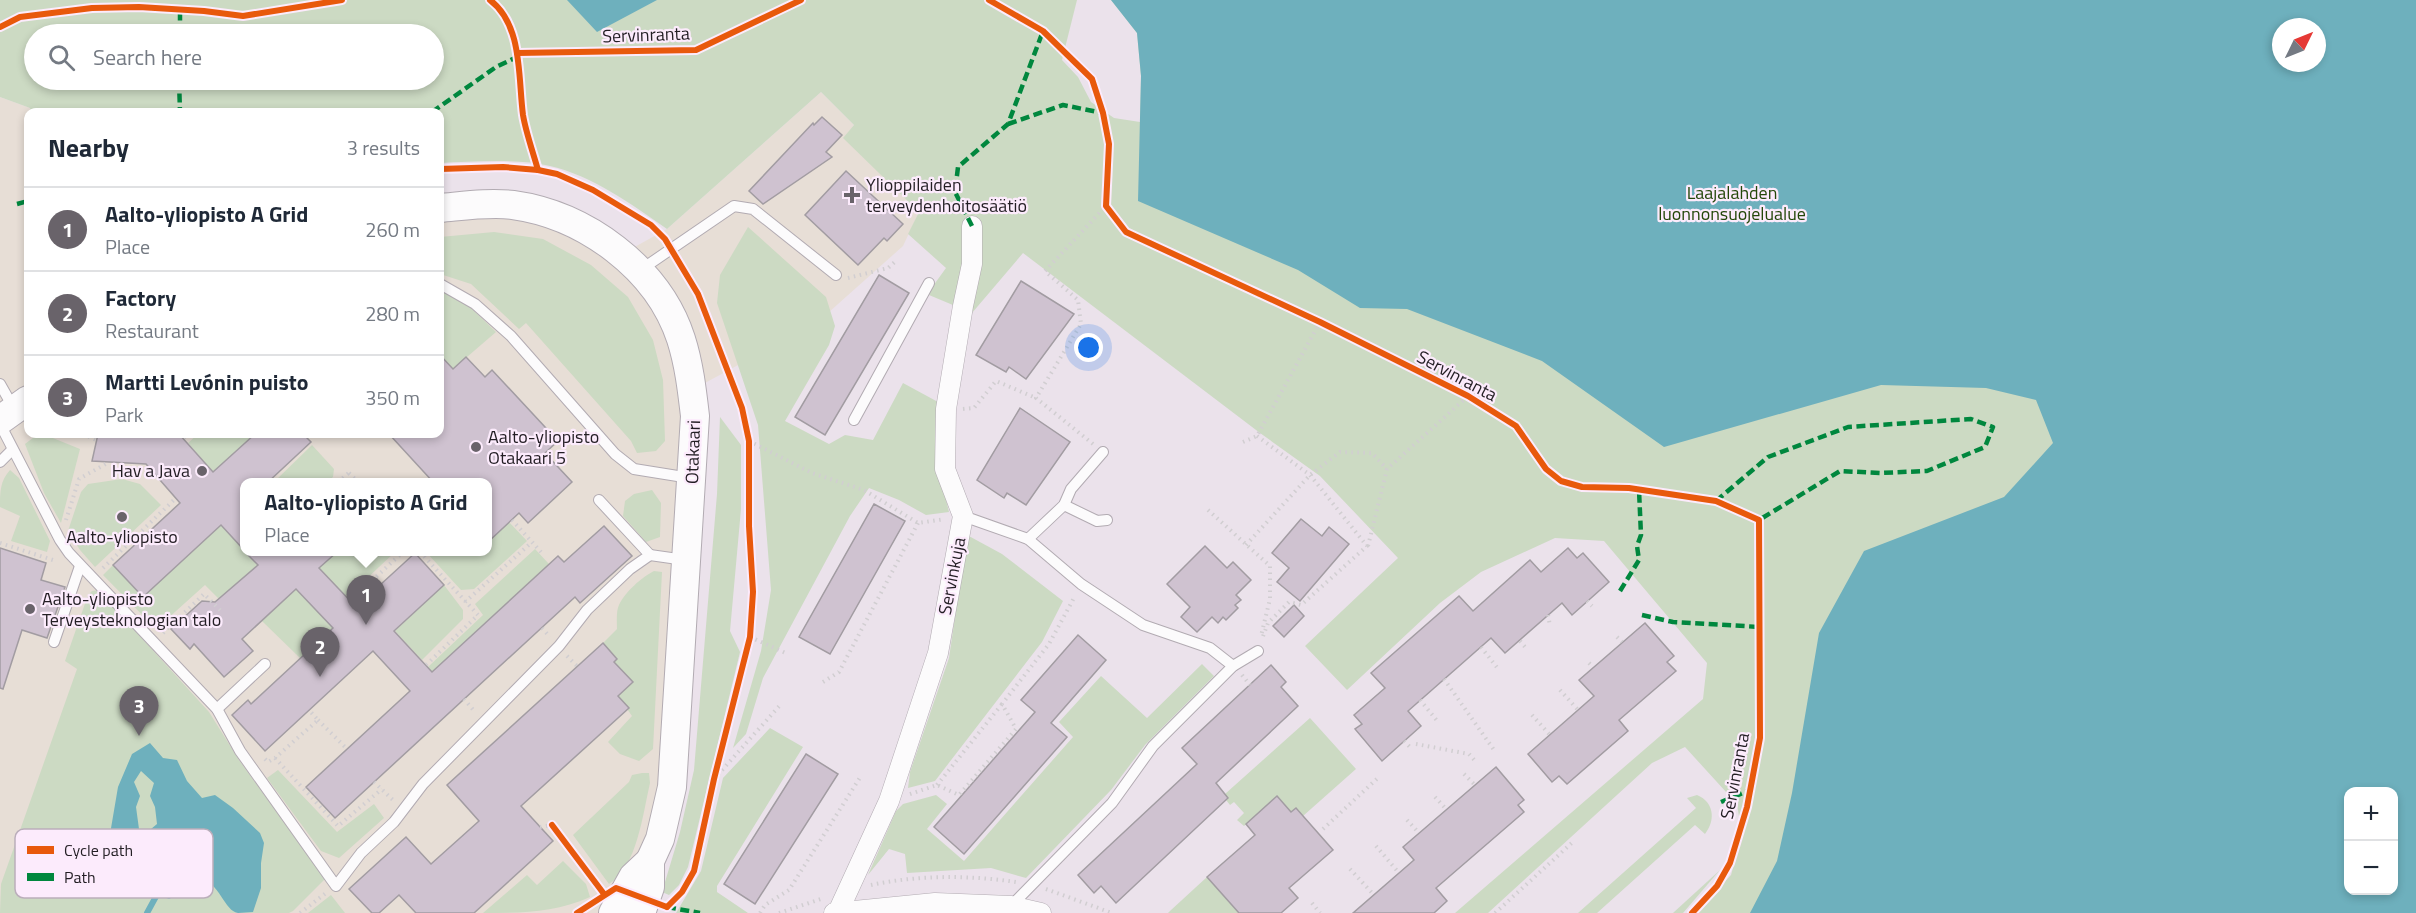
<!DOCTYPE html>
<meta charset="utf-8">
<style>
body{margin:0;font-family:"Titillium Web",sans-serif;background:#f2f2f3;color:#1f2937}
.controls{position:absolute;right:18px;bottom:18px;display:grid;overflow:hidden;border-radius:12px;box-shadow:0 3px 9px #0003}
.controls button{width:54px;height:54px;display:grid;place-items:center;padding:0;border:0;border-bottom:2px solid #e0e1e3;background:#fff;color:#1f2937;font:30px sans-serif}
.compass{position:absolute;left:2272px;top:18px;width:54px;height:54px;border-radius:50%;background:#fff;box-shadow:0 3px 9px #0003;rotate:47deg}
.you{position:absolute;left:1089px;top:348px;width:21px;height:21px;margin:-15px;border:4px solid #fff;border-radius:50%;background:#1a73e8;box-shadow:0 0 0 9px #1a73e833}
.badge{display:grid;place-items:center;width:39px;height:39px;border-radius:50%;background:#69636a;color:#fff;font-size:20px;font-weight:700}
.pin{position:absolute;translate:-50% -50px;filter:drop-shadow(0 2px 3px #0008)}
.pin::after{content:'';position:absolute;top:32px;width:21px;height:18px;background:inherit;clip-path:polygon(0 0,100% 0,50% 100%)}
.popup{position:absolute;left:240px;top:478px;width:252px;height:78px;box-sizing:border-box;display:grid;place-content:center;border-radius:12px;background:#fff;filter:drop-shadow(0 2px 4px #0005);font-size:20px;white-space:nowrap;color:#747a83}
.popup b{font-size:22px;color:#1f2937}
.popup::after{content:'';position:absolute;left:50%;top:100%;margin-left:-12px;border:12px solid transparent;border-top-color:#fff}
.list{margin:0;padding:0;list-style:none}
h2{display:flex;justify-content:space-between;align-items:center;height:78px;margin:0;padding:0 24px;font-size:26px}
h2 small{font-size:20px;font-weight:400;color:#747a83}
.list li{display:grid;grid-template-columns:39px 1fr auto;gap:18px;align-items:center;box-sizing:border-box;height:84px;padding:0 24px;border-top:2px solid #e0e1e3}
.list b{display:block;font-size:22px;white-space:nowrap}
.list p{margin:0;font-size:20px;white-space:nowrap;color:#747a83}
.list em{font-size:20px;font-style:normal;color:#747a83}
.icon{flex:none;width:33px;height:33px;fill:none;stroke:currentColor;stroke-width:2;stroke-linecap:round;stroke-linejoin:round}
.map{position:relative;flex:none;width:2416px;height:913px;overflow:hidden}
.search{position:absolute;background:#fff;box-shadow:0 3px 9px #0003;left:24px;top:24px;width:420px;height:66px;display:flex;align-items:center;gap:15px;box-sizing:border-box;padding:0 21px;border-radius:33px;color:#747a83;font-size:22px}
.panel{position:absolute;background:#fff;box-shadow:0 3px 9px #0003;left:24px;top:108px;width:420px;height:330px;border-radius:12px}
.map>svg:first-child{display:block}
.education{fill:#e7ded6;fill-rule:evenodd}
.green{fill:#ccdac3;fill-rule:evenodd}
.water{fill:#6eb0bd;fill-rule:evenodd}
.lines{fill:none;stroke-linecap:round;stroke-linejoin:round}
.stream{stroke:#6eb0bd;stroke-width:6}
.building{fill:#cfc2d0;stroke:#a29ca2;stroke-width:1.5}
.lane-casing{stroke:#b2abb2;stroke-width:12}
.street-casing{stroke:#b2abb2;stroke-width:21}
.secondary-casing{stroke:#b2abb2;stroke-width:30}
.path{stroke:#d1ced1;stroke-width:4;stroke-dasharray:1.5 4.5;stroke-linecap:butt}
.lane{stroke:#fcfbfc;stroke-width:10}
.street{stroke:#fcfbfc;stroke-width:20}
.secondary{stroke:#fcfbfc;stroke-width:28}
.quiet{stroke:#00873e;stroke-width:4.5;stroke-dasharray:9 4.5;stroke-linecap:butt}
.cycleway-casing{stroke:#fcebfc;stroke-width:10}
.cycleway{stroke:#e8590c;stroke-width:6}
.poi-dot{fill:#69636a;stroke:#fcebfc;stroke-width:2}
.labels{text-anchor:middle;stroke-width:4.5;stroke-linejoin:round;paint-order:stroke}
.street-label{font-size:18px;fill:#231e24;stroke:#fcebfc}
.poi-label{font-size:18px;fill:#231e24;stroke:#fcebfc;text-anchor:start}
.park-label{font-size:18px;fill:#234709;stroke:#fcebfc}
.key{fill:#fcebfc;stroke:#bbaebb;stroke-width:1.5}
.key-label{font-size:16px;fill:#231e24}
</style>
<div class="map">
<svg width="2416" height="913" viewBox="0 0 2416 913">
<rect width="100%" height="100%" fill="#ebe2eb"/>
<path class="education" d="M 821,92 L 854,125 L 844,138 L 919,212 L 903,246 L 819,321 L 692,390 L 672,787 L 613,913 L 0,913 L 0,97 L 30,108 L 31,112 L 28,112 L 28,434 L 440,434 L 440,208 L 484,205 L 622,254 L 667,229 ZM 244,482 L 488,482 L 488,552 L 244,552 Z"/>
<g class="green">
<path d="M 0,0 L 1077,0 L 1062,60 L 1078,77 L 1091,102 L 1114,118 L 1140,122 L 1141,76 L 1137,33 L 1111,0 L 2416,0 L 2115,424 L 1764,913 L 1695,913 L 1731,875 L 1742,835 L 1737,804 L 1685,747 L 1652,763 L 1488,913 L 1455,913 L 1703,699 L 1707,663 L 1604,541 L 1555,538 L 1481,572 L 1440,603 L 1347,690 L 1305,646 L 1398,558 L 1320,476 L 1260,433 L 1023,253 L 972,313 L 929,295 L 933,286 L 946,268 L 908,234 L 919,212 L 843,138 L 854,125 L 821,92 L 667,229 C 631,204 593,176 550,166 C 516,158 474,162 440,163 L 440,112 L 31,112 L 30,108 L 0,97 ZM 2281,27 L 2317,27 L 2317,63 L 2281,63 ZM 34,34 L 434,34 L 434,80 L 34,80 Z"/>
<path d="M 748,227 L 826,297 L 835,326 L 829,345 L 785,421 L 829,444 L 845,435 L 873,440 L 903,383 L 938,402 L 935,455 L 949,512 L 926,515 L 899,500 L 869,488 L 850,516 L 763,678 L 746,734 L 733,748 L 761,651 L 771,590 L 758,425 L 717,303 L 720,275 Z"/>
<path d="M 494,232 L 543,239 L 591,265 L 628,297 L 653,340 L 663,380 L 665,441 L 656,451 L 637,453 L 631,441 L 526,323 L 519,329 L 471,284 L 440,274 L 440,237 Z"/>
<path d="M 440,289 L 470,307 L 496,332 L 453,369 L 440,355 Z"/>
<path d="M 720,417 L 741,445 L 741,509 L 730,631 L 740,652 L 688,867 L 679,885 L 669,895 L 662,892 L 680,832 L 694,770 L 717,494 Z"/>
<path d="M 38,434 L 43,434 L 80,449 L 61,523 L 44,493 L 25,444 Z"/>
<path d="M 198,434 L 255,434 L 213,472 L 188,443 Z"/>
<path d="M 312,445 L 334,469 L 333,477 L 327,482 L 274,482 Z"/>
<path d="M 10,470 L 19,478 L 50,541 L 47,552 L 11,541 L 20,516 L 0,507 C 0,492 0,481 10,470 Z"/>
<path d="M 122,479 L 140,484 L 161,505 L 95,567 L 80,550 L 68,531 L 81,492 L 88,484 Z"/>
<path d="M 652,490 L 661,503 L 660,537 L 646,542 L 623,516 L 625,501 L 634,494 Z"/>
<path d="M 509,522 L 527,541 L 474,589 L 461,590 L 426,552 L 488,552 L 488,542 Z"/>
<path d="M 221,525 L 258,565 L 219,599 L 205,585 L 156,629 L 103,575 L 113,565 L 143,596 Z"/>
<path d="M 967,535 L 1002,554 L 1063,601 L 1042,642 L 935,781 L 908,788 L 910,772 L 949,658 Z"/>
<path d="M 535,549 L 549,564 L 432,672 L 428,667 L 483,615 L 475,604 Z"/>
<path d="M 337,552 L 395,552 L 347,597 L 319,568 Z"/>
<path d="M 654,571 L 662,572 L 653,749 L 639,761 L 620,754 L 608,742 L 632,716 L 618,696 L 633,682 L 614,662 L 617,658 L 603,643 L 617,629 C 617,622 616,611 619,605 C 625,592 642,577 654,571 Z"/>
<path d="M 444,585 L 463,610 L 463,619 L 422,660 L 395,631 Z"/>
<path d="M 296,589 L 333,628 L 300,658 L 262,621 Z"/>
<path d="M 98,590 L 209,712 L 239,760 L 325,879 L 293,911 L 289,913 L 0,913 L 1,884 L 77,669 L 65,661 L 88,595 L 92,591 Z"/>
<path d="M 1202,664 L 1214,676 L 1145,745 L 1111,790 L 1026,878 L 991,868 L 907,873 L 905,854 L 889,849 L 868,875 L 896,811 L 903,804 L 936,795 L 947,804 L 927,829 L 964,861 L 1073,737 L 1059,722 L 1101,676 L 1147,718 Z"/>
<path d="M 1310,718 L 1356,769 L 1303,816 L 1296,808 L 1291,812 L 1277,797 L 1244,826 L 1237,820 L 1244,813 L 1234,802 L 1230,805 L 1226,800 L 1228,798 L 1225,794 Z"/>
<path d="M 770,728 L 803,747 L 717,886 L 717,892 L 748,913 L 676,913 L 701,871 L 723,778 Z"/>
<path d="M 278,770 L 337,832 L 374,804 L 384,818 L 339,858 L 321,851 L 267,778 Z"/>
<path d="M 642,773 L 649,773 L 650,783 C 643,813 637,868 609,884 L 573,835 L 629,782 L 632,775 Z"/>
<path d="M 1697,795 C 1714,802 1716,820 1705,834 L 1695,825 L 1597,913 L 1578,913 L 1696,808 L 1687,798 Z"/>
<path d="M 563,861 L 586,884 L 590,897 C 555,913 520,913 483,913 L 527,875 L 537,885 Z"/>
<path d="M 1720,870 L 1683,913 L 1673,913 Z"/>
<path d="M 1207,877 L 1239,913 L 1168,913 L 1170,911 Z"/>
<path d="M 331,895 L 345,913 L 308,913 Z"/>
</g>
<g class="water">
<path d="M 567,0 L 657,0 L 597,32 Z"/>
<path d="M 1111,0 L 2416,0 L 2416,913 L 1750,913 L 1777,861 L 1792,793 L 1819,633 L 1864,551 L 2004,497 L 2053,443 L 2036,400 L 1986,388 L 1881,385 L 1664,447 L 1542,361 L 1407,309 L 1360,308 L 1298,270 L 1138,201 L 1141,76 L 1137,33 ZM 2281,27 L 2317,27 L 2317,63 L 2281,63 ZM 2348,792 L 2394,792 L 2394,890 L 2348,890 Z"/>
<path d="M 150,743 L 163,758 L 177,760 L 187,781 L 202,798 L 215,795 L 233,808 L 260,833 L 264,843 L 261,863 L 261,888 L 253,912 C 248,912 243,913 238,913 C 224,911 221,883 197,876 C 186,882 182,894 169,899 C 151,892 162,881 153,869 C 145,859 121,847 109,840 L 118,787 L 132,754 ZM 141,771 L 154,783 L 150,796 L 155,807 L 157,824 L 151,829 L 139,829 L 136,807 L 140,796 L 134,782 Z"/>
</g>
<g class="lines">
<path class="stream" d="M 147,913 L 159,891"/>
</g>
<g class="building">
<path d="M 822,117 L 842,135 L 826,152 L 832,157 L 763,204 L 749,191 L 813,123 L 814,125 Z"/>
<path d="M 846,171 L 903,224 L 887,241 L 884,238 L 858,265 L 805,215 Z"/>
<path d="M 879,275 L 909,293 L 825,435 L 795,417 Z"/>
<path d="M 1021,281 L 1074,314 L 1026,379 L 1009,367 L 1006,372 L 976,355 Z"/>
<path d="M 440,355 L 453,369 L 466,357 L 485,377 L 492,370 L 558,441 L 545,453 L 572,482 L 528,523 L 519,513 L 488,542 L 488,483 L 434,483 L 389,434 L 440,434 Z"/>
<path d="M 1020,408 L 1070,442 L 1026,505 L 1007,493 L 1004,498 L 977,480 Z"/>
<path d="M 98,434 L 179,434 L 213,472 L 255,434 L 303,434 L 311,442 L 267,483 L 244,483 L 244,550 L 221,525 L 143,597 L 113,565 L 180,503 L 146,464 L 92,461 Z"/>
<path d="M 874,504 L 905,521 L 830,654 L 799,637 Z"/>
<path d="M 1301,519 L 1322,536 L 1329,527 L 1349,544 L 1300,601 L 1277,582 L 1289,568 L 1272,553 Z"/>
<path d="M 604,526 L 632,556 L 580,603 L 575,597 L 335,818 L 306,787 L 410,691 L 373,651 L 265,751 L 232,715 L 248,700 L 251,704 L 333,628 L 296,589 L 242,639 L 253,651 L 224,677 L 194,644 L 190,649 L 171,629 L 202,601 L 215,602 L 258,565 L 245,552 L 337,552 L 319,568 L 356,607 L 415,553 L 444,585 L 394,631 L 432,672 L 558,556 L 564,562 Z"/>
<path d="M 1205,546 L 1227,568 L 1233,562 L 1251,580 L 1236,595 L 1241,600 L 1235,605 L 1238,608 L 1226,620 L 1223,617 L 1218,623 L 1212,617 L 1197,632 L 1181,617 L 1190,607 L 1167,584 Z"/>
<path d="M 0,548 L 46,563 L 41,580 L 65,587 L 47,638 L 22,630 L 3,689 L 0,688 Z"/>
<path d="M 1568,548 L 1577,558 L 1583,553 L 1609,582 L 1572,615 L 1562,603 L 1505,653 L 1491,638 L 1408,711 L 1421,726 L 1382,761 L 1355,729 L 1362,724 L 1354,715 L 1385,688 L 1371,673 L 1459,596 L 1473,611 L 1530,560 L 1541,572 Z"/>
<path d="M 1294,605 L 1304,616 L 1284,637 L 1273,626 Z"/>
<path d="M 1645,623 L 1674,656 L 1667,662 L 1676,671 L 1619,720 L 1628,731 L 1567,784 L 1559,776 L 1552,782 L 1528,754 L 1594,696 L 1579,680 Z"/>
<path d="M 1078,635 L 1106,660 L 1051,723 L 1067,737 L 964,854 L 934,827 L 1035,712 L 1021,700 Z"/>
<path d="M 603,643 L 617,659 L 614,662 L 633,682 L 618,696 L 629,708 L 521,806 L 553,841 L 474,913 L 416,913 L 399,895 L 379,913 L 372,913 L 349,889 L 406,837 L 431,864 L 479,821 L 447,785 Z"/>
<path d="M 1271,665 L 1286,682 L 1281,687 L 1298,706 L 1216,783 L 1228,798 L 1116,903 L 1101,886 L 1094,893 L 1078,875 L 1197,764 L 1182,748 Z"/>
<path d="M 806,754 L 838,774 L 755,904 L 724,884 Z"/>
<path d="M 1496,767 L 1524,800 L 1518,805 L 1524,812 L 1436,888 L 1447,901 L 1434,913 L 1353,913 L 1414,860 L 1403,847 Z"/>
<path d="M 1277,796 L 1291,812 L 1296,808 L 1333,850 L 1289,888 L 1298,898 L 1281,913 L 1239,913 L 1207,877 L 1255,835 L 1246,824 Z"/>
</g>
<g class="lines">
<defs>
<g id="lane">
<path d="M 639,271 L 734,206 L 753,209 L 836,275"/>
<path d="M 440,284 L 475,304 L 511,336 L 615,454 L 634,469 L 690,478"/>
<path d="M 0,384 L 13,407"/>
<path d="M 854,420 L 929,283"/>
<path d="M 0,424 L 60,540 L 69,553 L 217,709 L 240,751 L 336,886 L 361,853 L 394,822 L 423,784 L 559,646 L 587,610 L 630,569 L 650,555 L 599,500"/>
<path d="M 0,462 L 12,450"/>
<path d="M 1064,505 L 1097,521 L 1107,520"/>
<path d="M 963,516 L 1028,539 L 1081,584 L 1143,625 L 1210,648 L 1233,666"/>
<path d="M 1028,539 L 1064,505 L 1071,489 L 1103,452"/>
<path d="M 650,555 L 685,560"/>
<path d="M 54,642 L 80,566"/>
<path d="M 217,709 L 265,664"/>
<path d="M 1011,906 L 1112,803 L 1153,746 L 1233,666 L 1258,651"/>
</g>
<g id="street">
<path d="M 838,912 L 889,801 L 938,653 L 963,516 L 945,469 L 946,409 L 963,306 L 972,264 L 972,226"/>
<path d="M 834,913 L 935,903 L 1011,906 L 1041,913"/>
</g>
<g id="secondary">
<path d="M 440,208 C 463,206 489,202 513,205 C 585,215 658,268 681,339 C 689,364 692,390 695,416 L 672,787 L 660,839 L 650,861 L 650,887 L 641,913"/>
<path d="M 0,420 L 28,400"/>
<path d="M 613,913 L 633,877 L 650,861"/>
</g>
</defs>
<use href="#lane" class="lane-casing"/>
<use href="#street" class="street-casing"/>
<use href="#secondary" class="secondary-casing"/>
<g class="path">
<path d="M 848,278 L 888,268 L 897,260"/>
<path d="M 963,409 L 974,408 L 996,381 L 1036,398"/>
<path d="M 83,434 L 96,440"/>
<path d="M 1257,436 L 1310,475 L 1367,546 L 1301,605 L 1289,602 L 1268,623 L 1262,639"/>
<path d="M 184,438 L 189,434"/>
<path d="M 749,441 L 812,473 L 864,490 L 918,523 L 945,519"/>
<path d="M 1243,442 L 1257,436 L 1320,322"/>
<path d="M 1093,444 L 1036,398 L 1081,324 L 1078,300 L 1045,271 L 1106,206"/>
<path d="M 349,473 L 358,482"/>
<path d="M 338,482 L 351,471"/>
<path d="M 1208,510 L 1270,566 L 1270,599 L 1261,636"/>
<path d="M 66,520 L 79,479 L 109,462"/>
<path d="M 512,520 L 532,542"/>
<path d="M 0,543 L 56,561"/>
<path d="M 1246,545 L 1310,475 L 1340,452 L 1372,453 L 1387,469"/>
<path d="M 1368,546 L 1387,469 L 1468,396"/>
<path d="M 420,552 L 478,615 L 426,665"/>
<path d="M 103,568 L 176,498"/>
<path d="M 350,601 L 403,552"/>
<path d="M 1587,601 L 1592,606"/>
<path d="M 465,602 L 532,542 L 541,552"/>
<path d="M 1548,615 L 1550,626"/>
<path d="M 542,628 L 550,637"/>
<path d="M 163,633 L 204,594 L 223,613"/>
<path d="M 750,637 L 788,654"/>
<path d="M 1617,637 L 1622,642"/>
<path d="M 1520,641 L 1525,647"/>
<path d="M 1481,647 L 1499,670"/>
<path d="M 567,656 L 577,666"/>
<path d="M 1589,663 L 1593,667"/>
<path d="M 1242,675 L 1250,685"/>
<path d="M 1444,679 L 1494,750"/>
<path d="M 823,682 L 839,672 L 918,523"/>
<path d="M 1560,690 L 1578,710"/>
<path d="M 464,699 L 475,712"/>
<path d="M 1420,700 L 1439,723"/>
<path d="M 1532,715 L 1550,735"/>
<path d="M 318,720 L 347,749"/>
<path d="M 1404,741 L 1411,748"/>
<path d="M 1416,744 L 1469,754 L 1477,763"/>
<path d="M 275,758 L 338,826 L 382,789"/>
<path d="M 265,759 L 268,762 L 275,758 L 318,720 L 309,710"/>
<path d="M 1464,774 L 1475,785"/>
<path d="M 714,779 L 782,703"/>
<path d="M 374,782 L 394,801"/>
<path d="M 937,785 L 1002,704"/>
<path d="M 910,794 L 937,785 L 959,795 L 1016,729 L 1002,704 L 1049,644 L 1075,596"/>
<path d="M 1435,797 L 1447,810"/>
<path d="M 1407,820 L 1419,833"/>
<path d="M 540,827 L 552,825"/>
<path d="M 1323,829 L 1380,776"/>
<path d="M 1376,846 L 1399,873"/>
<path d="M 1350,869 L 1374,895"/>
<path d="M 871,885 C 918,875 969,875 1016,882"/>
<path d="M 1046,889 L 1112,913"/>
<path d="M 1312,903 L 1320,913"/>
<path d="M 300,913 L 326,893"/>
<path d="M 760,913 L 765,905 L 789,890 L 861,776"/>
<path d="M 779,913 L 821,899"/>
<path d="M 1495,913 L 1574,841"/>
</g>
<use href="#lane" class="lane"/>
<use href="#street" class="street"/>
<use href="#secondary" class="secondary"/>
<g class="quiet">
<path d="M 180,34 L 180,10"/>
<path d="M 179,80 L 180,112"/>
<path d="M 432,112 L 496,67 L 517,57"/>
<path d="M 1008,124 L 1063,105 L 1103,113"/>
<path d="M 17,204 L 28,201"/>
<path d="M 972,226 L 955,192 L 958,167 L 1008,124 L 1043,31"/>
<path d="M 1716,501 L 1768,457 L 1848,427 L 1971,419 L 1993,427 L 1985,447 L 1927,471 L 1880,473 L 1840,471 L 1759,520"/>
<path d="M 1620,591 L 1639,560 L 1637,546 L 1641,535 L 1639,490"/>
<path d="M 1642,615 L 1673,622 L 1760,627"/>
<path d="M 1721,802 L 1750,790"/>
<path d="M 667,907 L 700,913"/>
</g>
<defs>
<g id="cycleway">
<path d="M 490,0 C 523,25 518,78 523,115 C 526,133 533,152 538,170"/>
<path d="M 989,0 L 1043,31 L 1092,79 L 1103,113 L 1109,144 L 1106,206 L 1126,232 L 1320,322 L 1468,396 L 1516,426 L 1546,469 L 1561,481 L 1582,487 L 1629,488 L 1716,501 L 1759,520 L 1760,738 L 1747,807 L 1730,863 L 1717,886 L 1692,913"/>
<path d="M 0,27 L 20,17 L 92,8 L 139,7 L 204,11 L 243,16 L 342,0"/>
<path d="M 517,53 L 696,50 L 801,0"/>
<path d="M 440,169 L 503,167 L 538,170 L 557,174 L 593,190 L 651,225 L 665,239 L 698,294 L 742,408 L 749,441 L 749,526 L 753,592 L 750,637 L 714,779 L 694,871 L 682,892 L 667,907"/>
<path d="M 552,825 L 604,894"/>
<path d="M 577,913 L 616,888 L 667,907"/>
</g>
</defs>
<use href="#cycleway" class="cycleway-casing"/>
<use href="#cycleway" class="cycleway"/>
</g>
<g class="poi-dot">
<path d="M849 186h6v6h6v6h-6v6h-6v-6h-6v-6h6z"/>
<circle cx="476" cy="447" r="6"/>
<circle cx="202" cy="471" r="6"/>
<circle cx="122" cy="517" r="6"/>
<circle cx="30" cy="609" r="6"/>
</g>
<g class="labels">
<g class="street-label">
<text transform="translate(646 35) rotate(-2)" y="6">Servinranta</text>
<text transform="translate(1457 376) rotate(28)" y="6">Servinranta</text>
<text transform="translate(693 452) rotate(-88)" y="6">Otakaari</text>
<text transform="translate(952 576) rotate(-79)" y="6">Servinkuja</text>
<text transform="translate(1735 776) rotate(-79)" y="6">Servinranta</text>
</g>
<g class="poi-label">
<text x="866" y="191">Ylioppilaiden<tspan x="866" dy="21">terveydenhoitosäätiö</tspan></text>
<text x="488" y="443">Aalto-yliopisto<tspan x="488" dy="21">Otakaari 5</tspan></text>
<text x="190" y="477" text-anchor="end">Hav a Java</text>
<text x="122" y="543" text-anchor="middle">Aalto-yliopisto</text>
<text x="42" y="605">Aalto-yliopisto<tspan x="42" dy="21">Terveysteknologian talo</tspan></text>
</g>
<g class="park-label">
<text x="1732" y="199">Laajalahden<tspan x="1732" dy="21">luonnonsuojelualue</tspan></text>
</g>
</g>
<rect x="15" y="829" width="198" height="69" rx="9" class="key"/>
<rect x="27" y="846" width="27" height="8" fill="#e8590c"/>
<rect x="27" y="873" width="27" height="8" fill="#00873e"/>
<g class="key-label">
<text x="64" y="856">Cycle path</text>
<text x="64" y="883">Path</text>
</g>
</svg>
<div class="controls">
<button>+</button>
<button>−</button>
</div>
<svg class="compass" viewBox="-18 -18 36 36"><path d="M0-13l5 13h-10z" fill="#e53935"/><path d="M0 13l5-13h-10z" fill="#747a83"/></svg>
<div class="you"></div>
<div class="pin badge" style="left:366px;top:625px">1</div>
<div class="popup"><b>Aalto-yliopisto A Grid</b>Place</div>
<div class="pin badge" style="left:320px;top:677px">2</div>
<div class="pin badge" style="left:139px;top:736px">3</div>
<div class="search"><svg class="icon" aria-label="search" viewBox="0 0 24 24"><circle cx="10" cy="10" r="6"/><path d="M15 15l6 6"/></svg>Search here</div>
<section class="panel">
<h2>Nearby<small>3 results</small></h2>
<ul class="list">
<li><span class="badge">1</span><div><b>Aalto-yliopisto A Grid</b><p>Place</p></div><em>260 m</em></li>
<li><span class="badge">2</span><div><b>Factory</b><p>Restaurant</p></div><em>280 m</em></li>
<li><span class="badge">3</span><div><b>Martti Levónin puisto</b><p>Park</p></div><em>350 m</em></li>
</ul>
</section>
</div>
